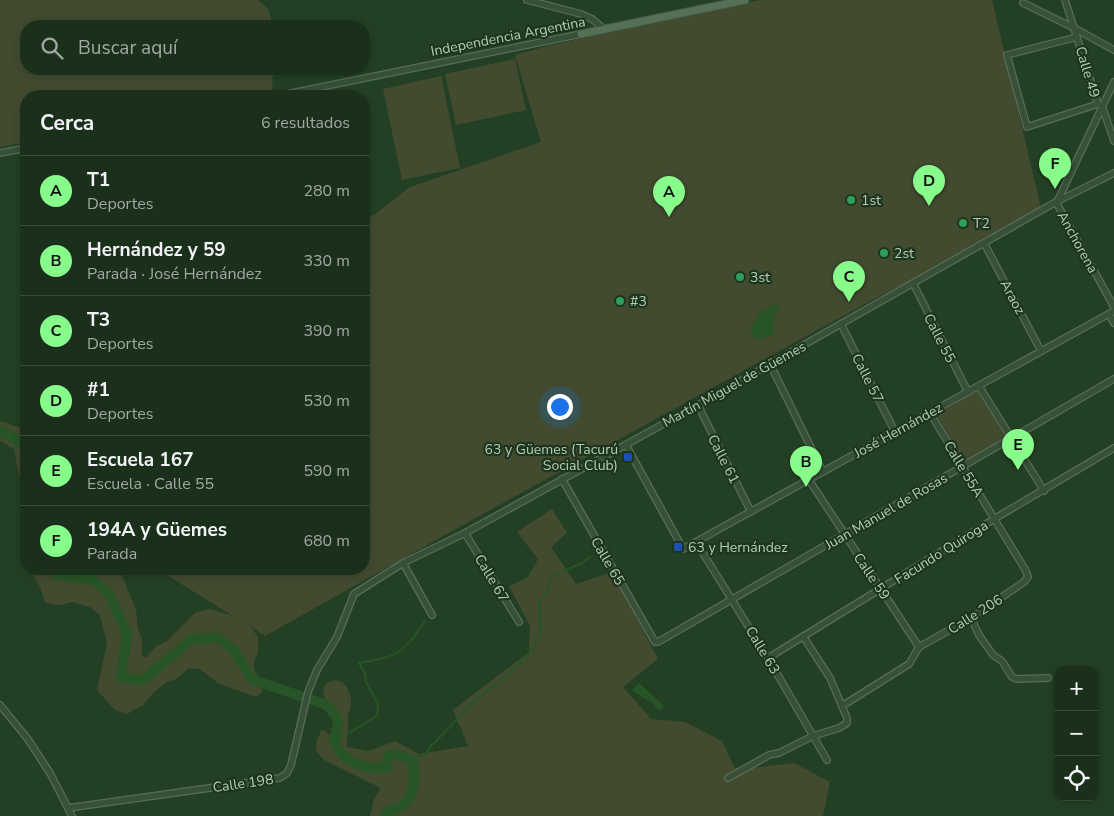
<!DOCTYPE html>
<html lang="es">
<meta charset="utf-8">
<style>
body{margin:0;font-family:"Nunito Sans",sans-serif;background:#283c28;color:#f1f3f6}
.controls{position:absolute;right:15px;bottom:15px;display:grid;overflow:hidden;border-radius:10px;box-shadow:0 2px 8px #0003}
.controls button{width:45px;height:45px;display:grid;place-items:center;padding:0;border:0;border-bottom:1px solid #394b3a;background:#1b301b;color:#f1f3f6;font:25px sans-serif}
.you{position:absolute;left:559px;top:406px;width:18px;height:18px;margin:-12px;border:4px solid #fff;border-radius:50%;background:#1a73e8;box-shadow:0 0 0 8px #1a73e833}
.badge{display:grid;place-items:center;width:32px;height:32px;border-radius:50%;background:#88fc8b;color:#111;font-size:16px;font-weight:700}
.pin{position:absolute;translate:-50% -41px;filter:drop-shadow(0 1px 2px #0008)}
.pin::after{content:'';position:absolute;top:26px;width:18px;height:15px;background:inherit;clip-path:polygon(0 0,100% 0,50% 100%)}
.list{margin:0;padding:0;list-style:none}
h2{display:flex;justify-content:space-between;align-items:center;height:65px;margin:0;padding:0 20px;font-size:21px}
h2 small{font-size:16px;font-weight:400;color:#a0a9a3}
.list li{display:grid;grid-template-columns:32px 1fr auto;gap:15px;align-items:center;box-sizing:border-box;height:70px;padding:0 20px;border-top:1px solid #394b3a}
.list b{display:block;font-size:19px;white-space:nowrap}
.list p{margin:0;font-size:16px;white-space:nowrap;color:#a0a9a3}
.list em{font-size:16px;font-style:normal;color:#a0a9a3}
.icon{flex:none;width:28px;height:28px;fill:none;stroke:currentColor;stroke-width:2;stroke-linecap:round;stroke-linejoin:round}
.map{position:relative;flex:none;width:1114px;height:816px;overflow:hidden}
.search{position:absolute;background:#1b301b;box-shadow:0 2px 8px #0003;left:20px;top:20px;width:350px;height:55px;display:flex;align-items:center;gap:12px;box-sizing:border-box;padding:0 18px;border-radius:20px;color:#a0a9a3;font-size:19px}
.panel{position:absolute;background:#1b301b;box-shadow:0 2px 8px #0003;left:20px;top:90px;width:350px;height:485px;border-radius:20px}
.map>svg:first-child{display:block}
.green{fill:#424b30}
.water{fill:#275527}
.lines{fill:none;stroke-linecap:round;stroke-linejoin:round}
.stream{stroke:#275527;stroke-width:2}
.river{stroke:#275527;stroke-width:10}
.minor-casing{stroke:#566e56;stroke-width:8}
.major-casing{stroke:#425942;stroke-width:9}
.minor{stroke:#385038;stroke-width:5.5}
.major{stroke:#567056;stroke-width:7}
.leisure-dot{fill:#2e9e5b;stroke:#1d351d;stroke-width:2}
.transit-dot{fill:#1a4fb4;stroke:#1d351d;stroke-width:2}
.labels{text-anchor:middle;stroke-width:4.5;stroke-linejoin:round;paint-order:stroke}
.street-label{font-size:14px;fill:#b5cbb5;stroke:#1d351d}
.poi-label{font-size:14px;fill:#b5cbb5;stroke:#1d351d;text-anchor:start}
</style>
<div class="map">
<svg width="1114" height="816" viewBox="0 0 1114 816">
<rect width="100%" height="100%" fill="#244024"/>
<g class="green">
<path d="M 0,0 L 258,0 L 269,10 L 272,26 L 26,26 L 26,69 L 273,69 L 272,92 L 253,96 L 26,96 L 26,142 L 0,147 Z"/>
<path d="M 760,0 L 992,0 L 1041,208 L 962,251 L 967,251 L 865,304 L 461,526 L 265,636 L 250,626 L 258,637 L 258,652 L 253,665 L 263,691 L 256,697 L 218,683 L 200,669 L 189,668 L 176,679 L 167,682 L 154,692 L 143,705 L 127,714 L 115,710 L 97,690 L 107,643 L 100,615 L 90,607 L 72,602 L 59,605 L 45,603 L 41,589 L 30,569 L 117,569 L 123,578 L 136,610 L 138,629 L 142,639 L 142,655 L 146,658 L 155,647 L 167,641 L 195,613 L 210,609 L 233,616 L 157,569 L 364,569 L 364,218 L 374,215 L 410,187 L 541,142 L 515,55 L 551,45 Z"/>
<path d="M 515,59 L 526,110 L 456,125 L 445,74 Z"/>
<path d="M 441,76 L 460,168 L 402,180 L 383,89 Z"/>
<path d="M 978,390 L 1007,439 L 965,463 L 936,414 Z"/>
<path d="M 0,421 L 26,430 L 26,498 L 17,467 L 14,449 L 0,441 Z"/>
<path d="M 552,509 L 567,533 L 551,547 L 576,584 L 612,572 L 658,659 L 623,687 L 651,719 L 685,722 L 722,741 L 735,768 L 760,767 L 794,763 L 830,782 L 823,816 L 370,816 L 374,799 L 381,788 L 324,760 L 316,751 L 317,740 L 322,729 L 330,735 C 333,731 336,726 335,721 C 334,710 311,687 332,681 C 344,677 352,693 351,704 C 351,708 349,711 348,715 C 348,726 348,736 346,747 L 369,751 L 395,741 L 419,754 L 468,746 L 453,710 L 529,652 L 530,626 L 509,586 L 528,577 L 538,559 L 517,532 Z"/>
</g>
<g class="water">
<path d="M 773,305 L 779,306 L 773,324 L 774,334 L 758,340 L 751,335 C 752,320 760,310 773,305 Z"/>
<path d="M 639,683 L 664,706 L 661,710 L 655,708 L 654,704 L 634,692 L 632,690 Z"/>
</g>
<g class="lines">
<g class="stream">
<path d="M 334,742 L 377,716 L 378,704 L 366,682 L 365,673 L 359,663 C 397,657 404,653 425,621"/>
<path d="M 409,760 L 427,753 L 430,747 L 475,701 L 507,675 L 535,647 L 541,629 L 539,604 L 540,600 L 548,590 L 551,576 L 582,563 L 590,557"/>
</g>
<g class="river">
<path d="M 0,430 L 26,446"/>
<path d="M 53,569 L 57,575 L 93,580 L 109,594 L 127,634 L 121,678 L 143,680 L 192,639 L 219,638 L 234,651 L 253,680 L 327,705 L 335,715 L 338,722 L 334,742 C 347,764 361,769 386,768 L 388,755 L 401,755 L 413,762 C 416,778 416,795 402,806 C 398,809 391,810 387,811 L 385,816"/>
</g>
<defs>
<g id="minor">
<path d="M 527,0 L 581,14 L 592,19 L 604,29"/>
<path d="M 1065,0 L 1098,104 L 1102,106 L 1114,141"/>
<path d="M 1023,3 L 1074,28 L 1114,50"/>
<path d="M 1077,37 L 1007,55 L 1027,127 L 1098,104"/>
<path d="M 277,96 L 581,34"/>
<path d="M 0,153 L 26,148"/>
<path d="M 1056,202 L 1114,307"/>
<path d="M 1057,202 L 1114,82"/>
<path d="M 984,243 L 1041,351"/>
<path d="M 913,283 L 968,392"/>
<path d="M 1109,314 L 1114,323"/>
<path d="M 841,324 L 895,432"/>
<path d="M 770,364 L 823,472"/>
<path d="M 979,386 L 1044,491"/>
<path d="M 698,405 L 751,512"/>
<path d="M 626,445 L 683,549 L 1114,311"/>
<path d="M 562,479 L 655,642"/>
<path d="M 809,480 L 919,647"/>
<path d="M 465,533 L 519,622"/>
<path d="M 696,542 L 768,658 L 827,760"/>
<path d="M 403,563 L 432,615"/>
<path d="M 971,618 L 979,635 L 993,655 L 1002,661 L 1012,677 L 1016,679 L 1048,678"/>
<path d="M 658,642 L 1114,379"/>
<path d="M 919,647 L 971,618 L 1024,582 L 1028,577 L 1026,571 L 930,413"/>
<path d="M 768,658 L 994,519 L 1114,448"/>
<path d="M 0,705 L 27,738 L 50,773 L 72,816"/>
<path d="M 842,706 L 909,664 L 919,647"/>
<path d="M 728,778 L 769,755 L 779,753 L 813,736 L 839,728 L 847,723 L 847,718 L 830,678 L 803,636"/>
<path d="M 68,808 L 280,778 L 287,773 L 291,765 L 308,692 L 317,670 L 337,637 L 354,594 L 403,563 L 465,533 L 698,405 L 1056,202 L 1114,173"/>
</g>
<path id="major" d="M 581,34 L 745,0"/>
</defs>
<use href="#minor" class="minor-casing"/>
<use href="#major" class="major-casing"/>
<use href="#minor" class="minor"/>
<use href="#major" class="major"/>
</g>
<g class="leisure-dot">
<circle cx="851" cy="200" r="5"/>
<circle cx="963" cy="223" r="5"/>
<circle cx="884" cy="253" r="5"/>
<circle cx="740" cy="277" r="5"/>
<circle cx="620" cy="301" r="5"/>
</g>
<g class="transit-dot">
<rect x="623" y="452" width="10" height="10" rx="2.5"/>
<rect x="673" y="542" width="10" height="10" rx="2.5"/>
</g>
<g class="labels">
<g class="street-label">
<text transform="translate(508 36) rotate(-11)" y="5">Independencia Argentina</text>
<text transform="translate(1088 72) rotate(73)" y="5">Calle 49</text>
<text transform="translate(1078 242) rotate(61)" y="5">Anchorena</text>
<text transform="translate(1013 297) rotate(62)" y="5">Araoz</text>
<text transform="translate(940 338) rotate(63)" y="5">Calle 55</text>
<text transform="translate(868 378) rotate(63)" y="5">Calle 57</text>
<text transform="translate(734 384) rotate(-29)" y="5">Martín Miguel de Güemes</text>
<text transform="translate(898 430) rotate(-29)" y="5">José Hernández</text>
<text transform="translate(724 459) rotate(63)" y="5">Calle 61</text>
<text transform="translate(964 469) rotate(59)" y="5">Calle 55A</text>
<text transform="translate(886 511) rotate(-30)" y="5">Juan Manuel de Rosas</text>
<text transform="translate(941 552) rotate(-32)" y="5">Facundo Quiroga</text>
<text transform="translate(608 561) rotate(60)" y="5">Calle 65</text>
<text transform="translate(872 576) rotate(56)" y="5">Calle 59</text>
<text transform="translate(492 578) rotate(59)" y="5">Calle 67</text>
<text transform="translate(975 614) rotate(-32)" y="5">Calle 206</text>
<text transform="translate(763 650) rotate(59)" y="5">Calle 63</text>
<text transform="translate(243 783) rotate(-8)" y="5">Calle 198</text>
</g>
<g class="poi-label">
<text x="861" y="205">1st</text>
<text x="973" y="228">T2</text>
<text x="894" y="258">2st</text>
<text x="750" y="282">3st</text>
<text x="630" y="306">#3</text>
<text x="618" y="454" text-anchor="end">63 y Güemes (Tacurú<tspan x="618" dy="16">Social Club)</tspan></text>
<text x="688" y="552">63 y Hernández</text>
</g>
</g>
</svg>
<div class="controls">
<button>+</button>
<button>−</button>
<button><svg class="icon" aria-label="locate" viewBox="0 0 24 24"><circle cx="12" cy="12" r="6"/><path d="M12 2v4M12 18v4M2 12h4M18 12h4"/></svg></button>
</div>
<div class="you"></div>
<div class="pin badge" style="left:669px;top:217px">A</div>
<div class="pin badge" style="left:806px;top:487px">B</div>
<div class="pin badge" style="left:849px;top:302px">C</div>
<div class="pin badge" style="left:929px;top:206px">D</div>
<div class="pin badge" style="left:1018px;top:470px">E</div>
<div class="pin badge" style="left:1055px;top:189px">F</div>
<div class="search"><svg class="icon" aria-label="search" viewBox="0 0 24 24"><circle cx="10" cy="10" r="6"/><path d="M15 15l6 6"/></svg>Buscar aquí</div>
<section class="panel">
<h2>Cerca<small>6 resultados</small></h2>
<ul class="list">
<li><span class="badge">A</span><div><b>T1</b><p>Deportes</p></div><em>280 m</em></li>
<li><span class="badge">B</span><div><b>Hernández y 59</b><p>Parada · José Hernández</p></div><em>330 m</em></li>
<li><span class="badge">C</span><div><b>T3</b><p>Deportes</p></div><em>390 m</em></li>
<li><span class="badge">D</span><div><b>#1</b><p>Deportes</p></div><em>530 m</em></li>
<li><span class="badge">E</span><div><b>Escuela 167</b><p>Escuela · Calle 55</p></div><em>590 m</em></li>
<li><span class="badge">F</span><div><b>194A y Güemes</b><p>Parada</p></div><em>680 m</em></li>
</ul>
</section>
</div>
